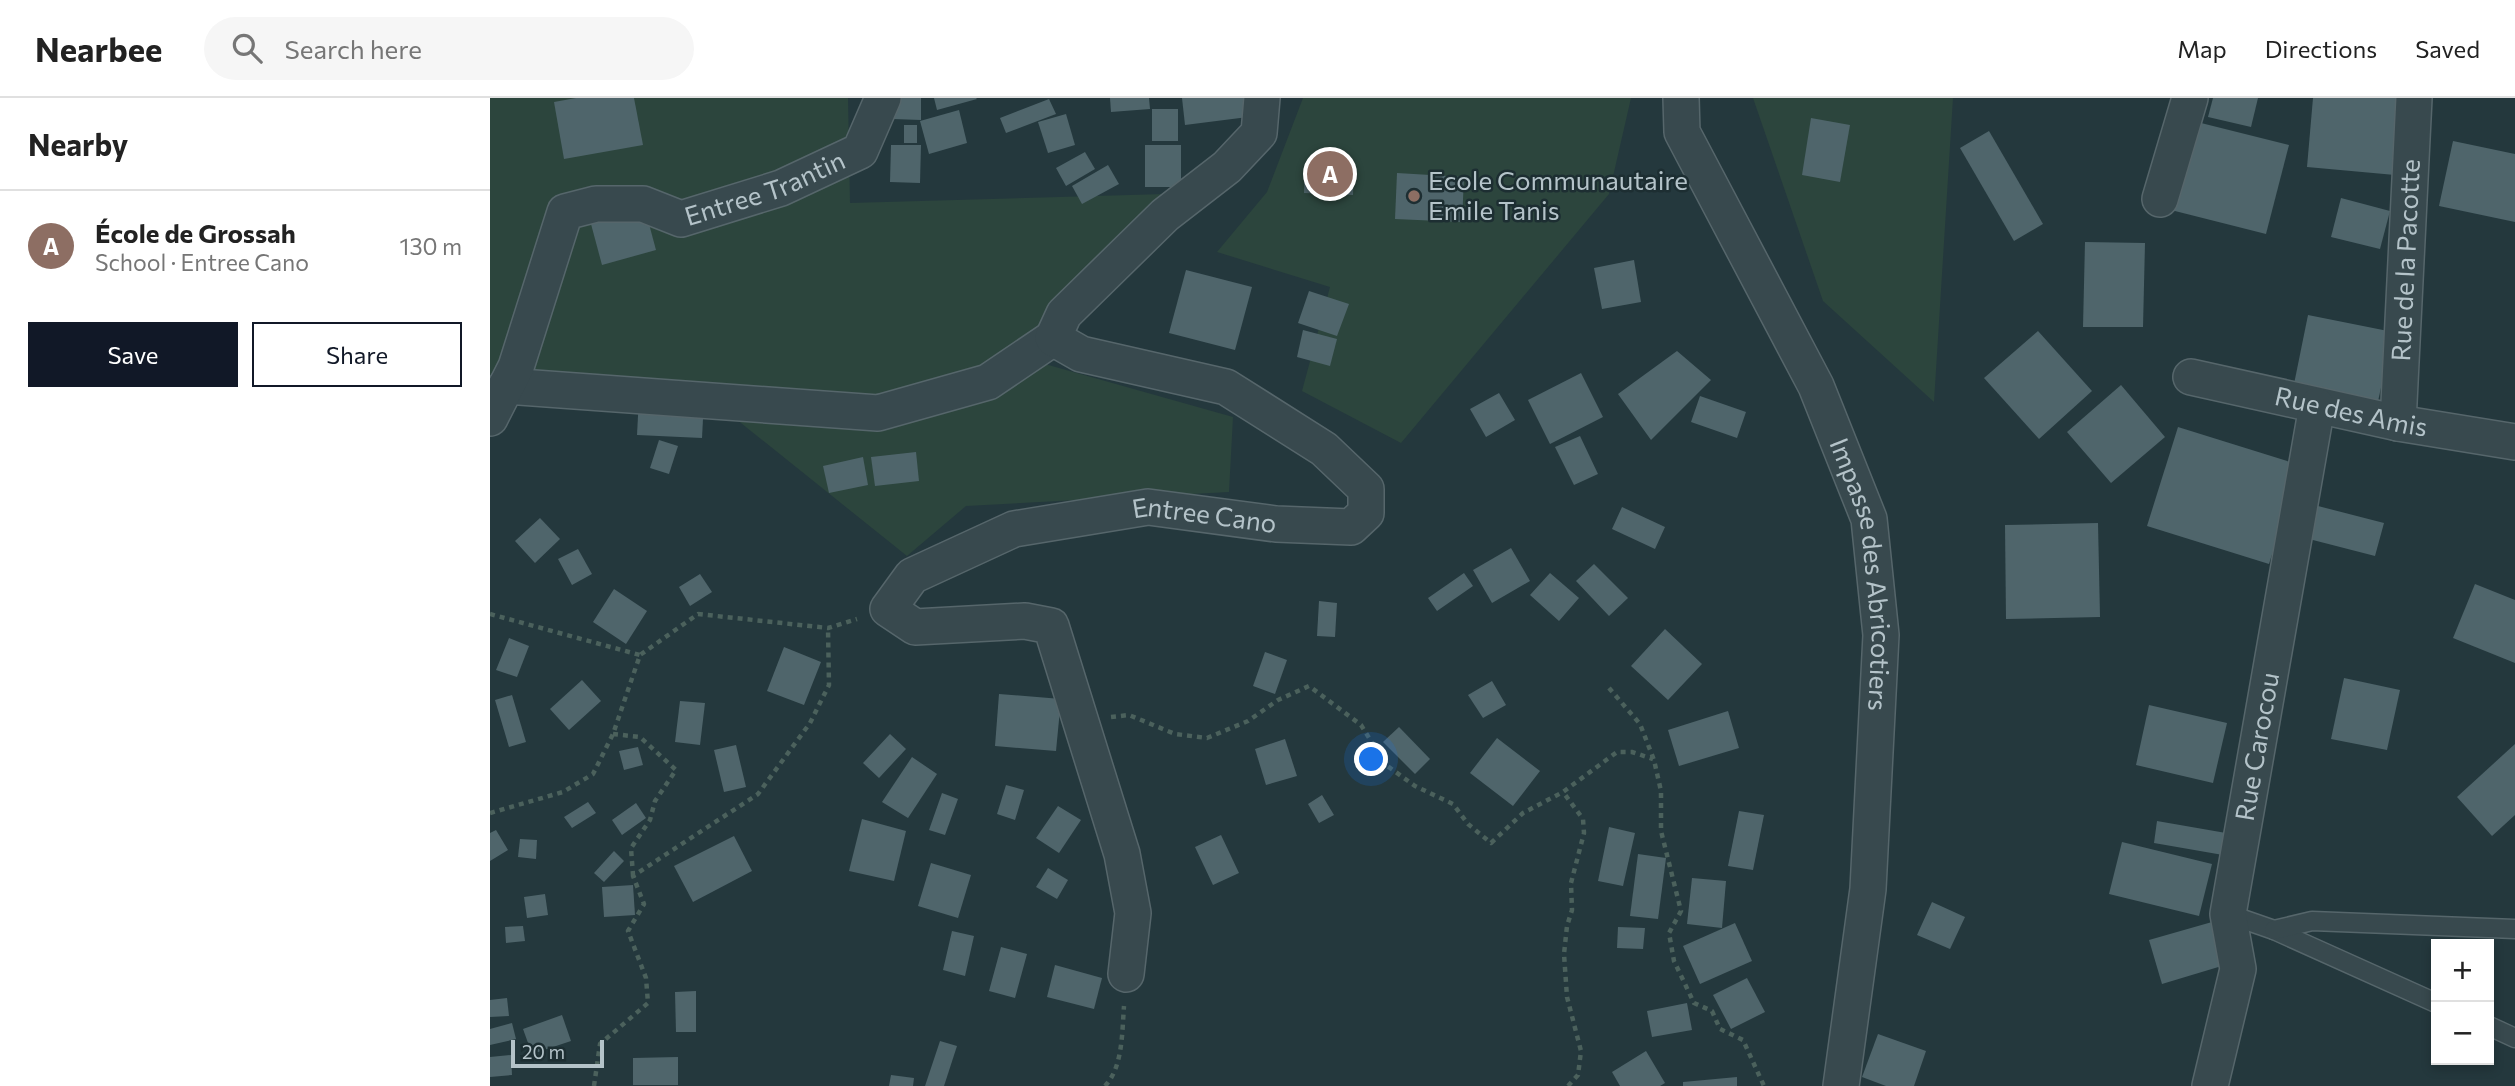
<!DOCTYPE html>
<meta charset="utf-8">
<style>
body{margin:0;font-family:Commissioner,sans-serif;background:#f6f6f6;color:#222}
.controls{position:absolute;right:21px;bottom:21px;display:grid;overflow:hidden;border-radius:0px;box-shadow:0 4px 10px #0003}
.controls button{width:63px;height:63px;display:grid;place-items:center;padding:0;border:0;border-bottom:2px solid #e0e0e0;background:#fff;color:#222;font:35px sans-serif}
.scale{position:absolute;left:21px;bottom:18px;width:93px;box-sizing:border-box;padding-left:7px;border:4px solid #b4c3c9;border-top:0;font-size:19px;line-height:24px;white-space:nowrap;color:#b4c3c9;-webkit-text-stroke:5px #1d2e32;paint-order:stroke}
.you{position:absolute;left:882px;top:662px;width:24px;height:24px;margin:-18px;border:5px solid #fff;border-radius:50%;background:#1a73e8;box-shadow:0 0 0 10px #1a73e833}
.badge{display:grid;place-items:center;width:46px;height:46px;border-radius:50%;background:#111827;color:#fff;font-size:23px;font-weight:700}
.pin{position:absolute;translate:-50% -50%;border:4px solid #fff;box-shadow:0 2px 7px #0006}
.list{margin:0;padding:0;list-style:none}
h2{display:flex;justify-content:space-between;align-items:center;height:91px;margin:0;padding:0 28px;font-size:30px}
h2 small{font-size:23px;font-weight:400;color:#767676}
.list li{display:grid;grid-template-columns:46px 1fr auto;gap:21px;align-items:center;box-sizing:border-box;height:112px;padding:0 28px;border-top:2px solid #e0e0e0}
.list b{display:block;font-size:26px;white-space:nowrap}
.list p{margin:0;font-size:23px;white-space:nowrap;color:#767676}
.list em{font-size:23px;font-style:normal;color:#767676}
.actions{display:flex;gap:14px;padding:21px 28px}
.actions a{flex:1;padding:16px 0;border:2px solid #111827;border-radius:0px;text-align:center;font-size:24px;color:#111827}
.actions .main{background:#111827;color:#fff}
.icon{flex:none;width:38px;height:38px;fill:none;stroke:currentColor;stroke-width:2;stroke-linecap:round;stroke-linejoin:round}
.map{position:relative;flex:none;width:2025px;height:988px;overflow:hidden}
header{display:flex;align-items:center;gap:42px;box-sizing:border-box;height:98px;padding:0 35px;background:#fff;border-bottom:2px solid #e0e0e0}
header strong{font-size:33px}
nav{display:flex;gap:38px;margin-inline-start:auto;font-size:24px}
.search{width:490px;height:63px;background:#f6f6f6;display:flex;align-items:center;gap:18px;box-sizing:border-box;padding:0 24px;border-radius:38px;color:#767676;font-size:26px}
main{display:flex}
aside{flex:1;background:#fff}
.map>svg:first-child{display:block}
.green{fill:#2c453d}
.building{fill:#4f656b}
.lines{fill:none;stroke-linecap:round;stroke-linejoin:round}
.lane-casing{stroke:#56666b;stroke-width:21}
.street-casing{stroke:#56666b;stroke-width:38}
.path{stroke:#4b615c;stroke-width:4.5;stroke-dasharray:5 5;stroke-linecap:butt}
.lane{stroke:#38494e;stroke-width:18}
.street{stroke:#38494e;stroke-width:35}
.education-dot{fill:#8d6e63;stroke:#1d2e32;stroke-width:2.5}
.labels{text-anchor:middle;stroke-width:5;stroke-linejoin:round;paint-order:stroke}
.poi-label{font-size:26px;fill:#b4c3c9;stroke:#1d2e32;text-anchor:start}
.street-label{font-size:26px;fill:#b4c3c9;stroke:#1d2e32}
</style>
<header>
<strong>Nearbee</strong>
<div class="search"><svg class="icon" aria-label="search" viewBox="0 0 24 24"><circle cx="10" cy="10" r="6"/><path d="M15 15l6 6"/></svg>Search here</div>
<nav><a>Map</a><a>Directions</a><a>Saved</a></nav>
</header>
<main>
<aside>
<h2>Nearby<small></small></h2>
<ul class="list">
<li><span class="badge" style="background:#8d6e63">A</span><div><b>École de Grossah</b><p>School · Entree Cano</p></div><em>130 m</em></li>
</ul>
<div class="actions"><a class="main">Save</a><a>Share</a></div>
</aside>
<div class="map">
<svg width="2025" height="988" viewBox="0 0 2025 988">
<rect width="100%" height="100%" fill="#24383d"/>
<g class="green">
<path d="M 0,0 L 358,0 L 360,105 L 675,96 L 530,259 L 743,319 L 739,394 L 476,408 L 417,458 L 201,285 L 0,300 Z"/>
<path d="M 813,0 L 1141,0 L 1119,96 L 911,345 L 812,293 L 840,189 L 727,154 L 777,94 Z"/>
<path d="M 1263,0 L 1463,0 L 1444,304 L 1333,203 Z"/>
</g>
<g class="building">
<path d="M 86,0 L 144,0 L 153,47 L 74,61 L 64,4 Z"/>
<path d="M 403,0 L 431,0 L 431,22 L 403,21 Z"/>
<path d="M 444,0 L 486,0 L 487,1 L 447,12 Z"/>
<path d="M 620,0 L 659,0 L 660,11 L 621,14 Z"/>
<path d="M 692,0 L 756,0 L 758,19 L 695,27 Z"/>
<path d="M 1723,0 L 1768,0 L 1761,29 L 1718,19 Z"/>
<path d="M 1823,0 L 1913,0 L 1905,77 L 1817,69 Z"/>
<path d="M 559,1 L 566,16 L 516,35 L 510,20 Z"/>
<rect x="662" y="11" width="26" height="32"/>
<path d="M 469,12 L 477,45 L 439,56 L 430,23 Z"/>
<path d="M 576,16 L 585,47 L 558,55 L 548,24 Z"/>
<path d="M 1321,20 L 1360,27 L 1350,84 L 1312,77 Z"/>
<path d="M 1703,23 L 1799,47 L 1776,136 L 1681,112 Z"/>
<rect x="414" y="27" width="13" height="18"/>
<path d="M 1499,33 L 1553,126 L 1524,143 L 1470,50 Z"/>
<path d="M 1963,43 L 2025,56 L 2025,124 L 1949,108 Z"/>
<path d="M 401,47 L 431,47 L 430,85 L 400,84 Z"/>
<rect x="655" y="47" width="36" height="42"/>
<path d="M 595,54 L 605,71 L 576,88 L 566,70 Z"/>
<path d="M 815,65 L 864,66 L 863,97 L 814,95 Z"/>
<path d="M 618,67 L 629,86 L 592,106 L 582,88 Z"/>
<path d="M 907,75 L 974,79 L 972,124 L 905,121 Z"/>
<path d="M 1851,100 L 1900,113 L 1890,151 L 1841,139 Z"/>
<path d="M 155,111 L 166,152 L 112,167 L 101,126 Z"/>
<path d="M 1595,144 L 1655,145 L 1653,229 L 1593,229 Z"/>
<path d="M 1144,162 L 1151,204 L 1112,211 L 1104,170 Z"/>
<path d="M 696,172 L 762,189 L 745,252 L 679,235 Z"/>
<path d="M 819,193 L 859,206 L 847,238 L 808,225 Z"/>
<path d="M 1818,217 L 1903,234 L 1887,308 L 1803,291 Z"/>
<path d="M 813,232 L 847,241 L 840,268 L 807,259 Z"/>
<path d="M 1548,233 L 1602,293 L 1549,341 L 1494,280 Z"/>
<path d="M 1187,253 L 1221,282 L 1161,342 L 1128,296 Z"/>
<path d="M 1091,275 L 1113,319 L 1060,346 L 1038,302 Z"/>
<path d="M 1631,287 L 1675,339 L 1621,385 L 1577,334 Z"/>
<path d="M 1009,295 L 1025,322 L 996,339 L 980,311 Z"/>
<path d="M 1210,298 L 1256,314 L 1247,340 L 1201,324 Z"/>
<path d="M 149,299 L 214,302 L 212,340 L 147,337 Z"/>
<path d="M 1688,329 L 1810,367 L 1779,466 L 1657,428 Z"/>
<path d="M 1090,338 L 1108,376 L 1084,387 L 1065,349 Z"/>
<path d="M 169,342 L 188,348 L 179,376 L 160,370 Z"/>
<path d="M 426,354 L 429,383 L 385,388 L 381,359 Z"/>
<path d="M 373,359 L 378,387 L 339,395 L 333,368 Z"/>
<path d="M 1828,408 L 1894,425 L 1885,458 L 1819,441 Z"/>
<path d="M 1132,409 L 1175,429 L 1165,451 L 1122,431 Z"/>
<path d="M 50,420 L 70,441 L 45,465 L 25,443 Z"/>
<path d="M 1608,425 L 1610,519 L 1516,521 L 1515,427 Z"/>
<path d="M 1021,450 L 1040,483 L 1002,505 L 983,472 Z"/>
<path d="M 88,451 L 102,476 L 82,487 L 68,461 Z"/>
<path d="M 1104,466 L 1138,500 L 1119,518 L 1086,483 Z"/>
<path d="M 974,475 L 983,488 L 947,513 L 938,500 Z"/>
<path d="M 1060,475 L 1089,500 L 1069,523 L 1040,497 Z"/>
<path d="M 210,476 L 222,494 L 200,508 L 189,489 Z"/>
<path d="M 1985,486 L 2025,502 L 2025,565 L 1963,540 Z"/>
<path d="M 124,491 L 157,513 L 136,546 L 103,524 Z"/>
<path d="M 829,503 L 847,505 L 845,539 L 827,538 Z"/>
<path d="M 1175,531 L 1212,566 L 1178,602 L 1141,568 Z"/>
<path d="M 19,540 L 39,548 L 27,579 L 6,572 Z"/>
<path d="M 294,549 L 331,564 L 314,607 L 277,593 Z"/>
<path d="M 775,554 L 797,562 L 785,596 L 763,588 Z"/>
<path d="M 1854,580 L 1910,592 L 1897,652 L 1841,641 Z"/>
<path d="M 92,582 L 111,603 L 79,632 L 60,611 Z"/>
<path d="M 1002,583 L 1016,607 L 993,620 L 978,597 Z"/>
<path d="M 509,596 L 571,601 L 566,653 L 505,648 Z"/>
<path d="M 22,597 L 36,644 L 19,649 L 5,602 Z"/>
<path d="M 190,603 L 215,605 L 210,647 L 185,644 Z"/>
<path d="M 1659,607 L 1737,625 L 1723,685 L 1646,667 Z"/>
<path d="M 1238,613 L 1249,650 L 1189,668 L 1178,632 Z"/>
<path d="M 909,629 L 940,661 L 925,676 L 893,644 Z"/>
<path d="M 400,636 L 416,651 L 389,680 L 373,665 Z"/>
<path d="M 1007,640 L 1050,673 L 1023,708 L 980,675 Z"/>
<path d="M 795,641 L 807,678 L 776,687 L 765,651 Z"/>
<path d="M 2025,646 L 2025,717 L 2002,738 L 1967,699 Z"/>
<path d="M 246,647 L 256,689 L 234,694 L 224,652 Z"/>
<path d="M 148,649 L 153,667 L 134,672 L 129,653 Z"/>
<path d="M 422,659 L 447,676 L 418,720 L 392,704 Z"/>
<path d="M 516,687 L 534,692 L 525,722 L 507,716 Z"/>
<path d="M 452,695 L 468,701 L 455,737 L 439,732 Z"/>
<path d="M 832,697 L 844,717 L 829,725 L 818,706 Z"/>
<path d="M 98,704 L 106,715 L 82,730 L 74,719 Z"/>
<path d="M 146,705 L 156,720 L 132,737 L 122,722 Z"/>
<path d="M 568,708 L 591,722 L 569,755 L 546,740 Z"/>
<path d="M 1249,713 L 1274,717 L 1263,772 L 1238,768 Z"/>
<path d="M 372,721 L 416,733 L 404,783 L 359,773 Z"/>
<path d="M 1667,723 L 1736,735 L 1733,757 L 1664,745 Z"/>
<path d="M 1119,729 L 1145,735 L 1133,788 L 1108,783 Z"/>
<path d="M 6,732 L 18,752 L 0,763 L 0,735 Z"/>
<path d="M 731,737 L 749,775 L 723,787 L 705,749 Z"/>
<path d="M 244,738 L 262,773 L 203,804 L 184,768 Z"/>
<path d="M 30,741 L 47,742 L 46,761 L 28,759 Z"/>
<path d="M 1632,744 L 1722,766 L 1709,818 L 1619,796 Z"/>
<path d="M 124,753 L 134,763 L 114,784 L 104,775 Z"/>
<path d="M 1148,756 L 1176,760 L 1168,821 L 1140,818 Z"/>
<path d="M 441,765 L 481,777 L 468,820 L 428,808 Z"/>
<path d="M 558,770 L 578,782 L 567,801 L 546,789 Z"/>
<path d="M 1202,780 L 1236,783 L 1232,830 L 1197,826 Z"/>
<path d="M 143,787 L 145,817 L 114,819 L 112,789 Z"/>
<path d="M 55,796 L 58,817 L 37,820 L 34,799 Z"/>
<path d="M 1442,804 L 1475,819 L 1460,851 L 1427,837 Z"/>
<path d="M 1722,824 L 1735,867 L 1672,886 L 1659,842 Z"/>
<path d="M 1245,825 L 1262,863 L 1210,886 L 1193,848 Z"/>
<path d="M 33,828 L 35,843 L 16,845 L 15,829 Z"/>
<path d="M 1128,829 L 1155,830 L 1153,851 L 1127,850 Z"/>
<path d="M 462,833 L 484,838 L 475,878 L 453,872 Z"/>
<path d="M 511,849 L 537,856 L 525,900 L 499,893 Z"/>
<path d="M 565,867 L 612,880 L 604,911 L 557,899 Z"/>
<path d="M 1257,880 L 1275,914 L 1241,931 L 1223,897 Z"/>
<path d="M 206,893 L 206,934 L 186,934 L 185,894 Z"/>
<path d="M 17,900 L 19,918 L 0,919 L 0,902 Z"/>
<path d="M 1197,905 L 1202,932 L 1162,939 L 1157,913 Z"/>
<path d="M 72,917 L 81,943 L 42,956 L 33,931 Z"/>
<path d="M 22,925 L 26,941 L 0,947 L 0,931 Z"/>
<path d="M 1388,936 L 1436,953 L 1424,988 L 1396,988 L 1372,979 Z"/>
<path d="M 450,943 L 467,948 L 454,988 L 435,988 Z"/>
<path d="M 1156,953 L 1175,985 L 1170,988 L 1130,988 L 1122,974 Z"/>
<path d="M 21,957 L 22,977 L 0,979 L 0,959 Z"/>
<path d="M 188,959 L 188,987 L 143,987 L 143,960 Z"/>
<path d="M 401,977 L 424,980 L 423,988 L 399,988 Z"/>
<path d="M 1247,979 L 1247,988 L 1193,988 L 1193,984 Z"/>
</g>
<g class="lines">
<defs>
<g id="lane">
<path d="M 1738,816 L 1784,832 L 1946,905"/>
<path d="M 1784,832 L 1822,823 L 2025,831"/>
<path d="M 1999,928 L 2025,940"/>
</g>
<g id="street">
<path id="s1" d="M 1191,0 L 1192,34 L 1326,288 L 1379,421 L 1391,537 L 1378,791 L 1351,988"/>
<path d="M 1670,101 L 1700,0"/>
<path id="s2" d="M 1701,279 L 1908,325 L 2025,344"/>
<path d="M 16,288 L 388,315 L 498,284 L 563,240"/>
<path id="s3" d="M 0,320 L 26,269 L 75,114 L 106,106 L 153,106 L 191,121 L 291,90 L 370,53 L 393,0"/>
<path id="s4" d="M 1908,325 L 1924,0"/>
<path id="s5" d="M 636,876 L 643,815 L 632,756 L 561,528 L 535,523 L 425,529 L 398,511 L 422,478 L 524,431 L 658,409 L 786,426 L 861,429 L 876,415 L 876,391 L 834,351 L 736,289 L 591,256 L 563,240 L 574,216 L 675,117 L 737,69 L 769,35 L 772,0"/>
<path id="s6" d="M 1720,988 L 1748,871 L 1738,816 L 1827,308"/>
</g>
</defs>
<use href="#lane" class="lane-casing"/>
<use href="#street" class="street-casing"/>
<g class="path">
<path d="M 0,516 L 150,557"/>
<path d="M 1119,590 L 1150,626 L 1164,662 L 1171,693 L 1171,733 L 1191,813 L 1179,835 L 1184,863 L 1204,905 L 1222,913 L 1230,931 L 1253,942 L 1274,988"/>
<path d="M 621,619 L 639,617 L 685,636 L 717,640 L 758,623 L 788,602 L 819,588 L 871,627 L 896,667 L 925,688 L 963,706 L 978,726 L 1001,745 L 1033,715 L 1073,694"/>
<path d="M 123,636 L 150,639 L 186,672 L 165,703 L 160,722 L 141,750 L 143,777"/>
<path d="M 0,715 L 73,694 L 103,676 L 123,636 L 150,557 L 208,516 L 338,530 L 367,521"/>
<path d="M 104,988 L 110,946 L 158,905 L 156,880 L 138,833 L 154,806 L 143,778 L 268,696 L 320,625 L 339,587 L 338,530"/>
<path d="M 615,988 C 633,969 632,934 634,908"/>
<path d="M 1078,988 L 1088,977 L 1091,953 L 1077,899 L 1074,856 L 1077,828 L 1082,812 L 1081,785 L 1094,735 L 1093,721 L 1073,694 L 1127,654 L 1142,654 L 1163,661"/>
</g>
<use href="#lane" class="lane"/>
<use href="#street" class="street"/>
</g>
<circle class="education-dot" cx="924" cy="98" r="7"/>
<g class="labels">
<g class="poi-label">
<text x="938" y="92">Ecole Communautaire<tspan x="938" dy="30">Emile Tanis</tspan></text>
</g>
<g class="street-label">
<text dy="9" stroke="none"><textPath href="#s3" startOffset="429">Entree Trantin</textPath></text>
<text dy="9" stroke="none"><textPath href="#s4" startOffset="163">Rue de la Pacotte</textPath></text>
<text dy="9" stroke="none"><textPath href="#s2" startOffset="164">Rue des Amis</textPath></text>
<text dy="9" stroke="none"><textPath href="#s5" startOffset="875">Entree Cano</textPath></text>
<text dy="9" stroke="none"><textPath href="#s1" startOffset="518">Impasse des Abricotiers</textPath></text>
<text dy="9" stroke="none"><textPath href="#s6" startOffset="346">Rue Carocou</textPath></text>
</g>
</g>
</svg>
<div class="controls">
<button>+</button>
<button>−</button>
</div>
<div class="scale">20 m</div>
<div class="you"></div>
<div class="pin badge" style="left:840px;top:76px;background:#8d6e63">A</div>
</div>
</main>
